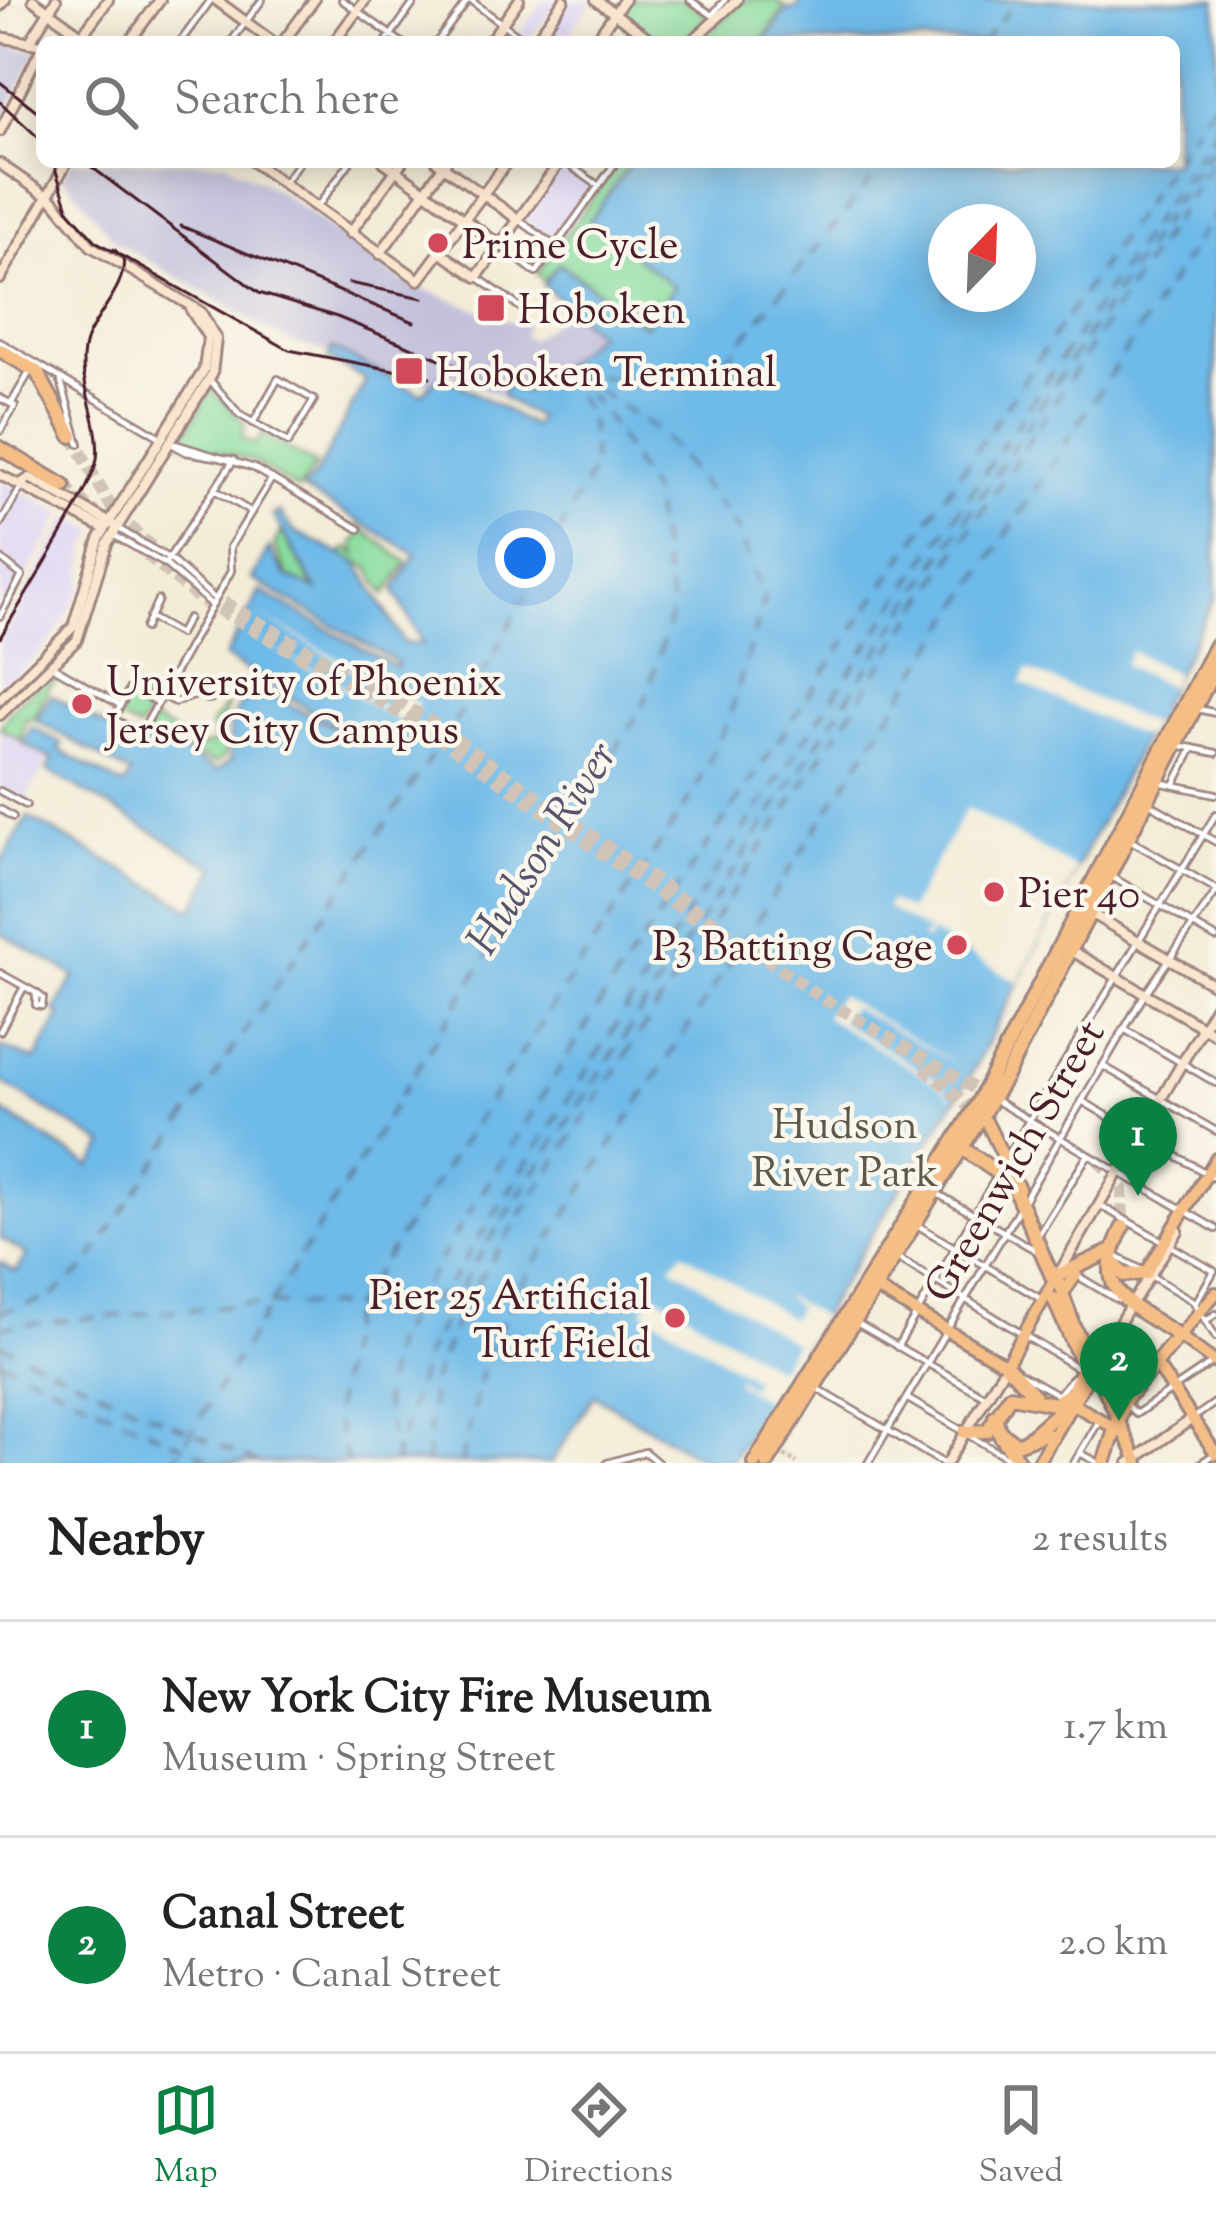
<!DOCTYPE html>
<meta charset="utf-8">
<style>
body{margin:0;font-family:"Sorts Mill Goudy",serif;background:#f2f2f2;color:#222}
.compass{position:absolute;left:928px;top:204px;width:108px;height:108px;border-radius:50%;background:#fff;box-shadow:0 6px 30px #0003;rotate:23deg}
.you{position:absolute;left:525px;top:558px;width:42px;height:42px;margin:-30px;border:9px solid #fff;border-radius:50%;background:#1a73e8;box-shadow:0 0 0 18px #1a73e833}
.badge{display:grid;place-items:center;width:78px;height:78px;border-radius:50%;background:#0b8043;color:#fff;font-size:39px;font-weight:700}
.pin{position:absolute;translate:-50% -99px;filter:drop-shadow(0 3px 6px #0008)}
.pin::after{content:'';position:absolute;top:63px;width:42px;height:36px;background:inherit;clip-path:polygon(0 0,100% 0,50% 100%)}
.list{margin:0;padding:0;list-style:none}
h2{display:flex;justify-content:space-between;align-items:center;height:156px;margin:0;padding:0 48px;font-size:51px}
h2 small{font-size:39px;font-weight:400;color:#767676}
.list li{display:grid;grid-template-columns:78px 1fr auto;gap:36px;align-items:center;box-sizing:border-box;height:216px;padding:0 48px;border-top:3px solid #e0e0e0}
.list b{display:block;font-size:45px;white-space:nowrap}
.list p{margin:0;font-size:39px;white-space:nowrap;color:#767676}
.list em{font-size:39px;font-style:normal;color:#767676}
.icon{flex:none;width:66px;height:66px;fill:none;stroke:currentColor;stroke-width:2;stroke-linecap:round;stroke-linejoin:round}
.map{position:relative;flex:none;width:1216px;height:1463px;overflow:hidden}
.search{position:absolute;background:#fff;box-shadow:0 6px 30px #0003;left:36px;right:36px;top:36px;height:132px;display:flex;align-items:center;gap:30px;box-sizing:border-box;padding:0 42px;border-radius:18px;color:#767676;font-size:45px}
.sheet{height:588px;background:#fff}
nav{display:flex;justify-content:space-around;align-items:center;box-sizing:border-box;height:168px;border-top:3px solid #e0e0e0;background:#fff;font-size:33px;color:#767676}
nav a{display:grid;justify-items:center;gap:6px}
nav .on{color:#0b8043}
.map>svg:first-child{display:block}
.built{fill:#dfd4f5}
.industrial{fill:#c3c0db}
.green{fill:#87dc9e;stroke:#687e64;stroke-width:3}
.water{fill:#6ebae8;stroke:#5c6c8a;stroke-width:3;fill-rule:evenodd}
.pier{fill:#f3ecd7}
.lines{fill:none;stroke-linecap:round;stroke-linejoin:round}
.ferry{stroke:#57556d;stroke-width:3;stroke-dasharray:15 12;stroke-linecap:butt}
.street-tunnel{stroke:#d1c3b5;stroke-width:4.5;stroke-dasharray:4.5 2;stroke-linecap:butt}
.highway-tunnel{stroke:#d1c3b5;stroke-width:12;stroke-dasharray:12 6;stroke-linecap:butt}
.street-casing{stroke:#9e8681;stroke-width:10}
.secondary-casing{stroke:#9e8681;stroke-width:14}
.primary-casing{stroke:#9e8681;stroke-width:16}
.highway-casing{stroke:#9e8681;stroke-width:18}
.street{stroke:#fff;stroke-width:4.5}
.secondary{stroke:#fbe5cf;stroke-width:8}
.primary{stroke:#f6be87;stroke-width:10}
.highway{stroke:#f6be87;stroke-width:12}
.tram{stroke:#4a1f2b;stroke-width:3}
.rail{stroke:#4a1f2b;stroke-width:3}
.poi-dot{fill:#d1495b;stroke:#fbf7ec;stroke-width:4.5}
.labels{text-anchor:middle;stroke-width:9;stroke-linejoin:round;paint-order:stroke}
.poi-label{font-size:42px;fill:#4a1f2b;stroke:#fbf7ec;text-anchor:start}
.park-label{font-size:42px;fill:#5c584e;stroke:#fbf7ec}
.street-label{font-size:42px;fill:#4a1f2b;stroke:#fbf7ec}
.water-label{font-size:45px;font-style:italic;fill:#57556d;stroke:#fbf7ec}
</style>
<div class="map">
<svg width="1216" height="1463" viewBox="0 0 1216 1463">
<rect width="100%" height="100%" fill="#fbf7ec"/>
<filter id="ink" filterUnits="userSpaceOnUse"><feTurbulence type="fractalNoise" baseFrequency=".00833" numOctaves="2"/><feDisplacementMap in="SourceGraphic" scale="24" xChannelSelector="R" yChannelSelector="G"/><feConvolveMatrix kernelMatrix="1 2 1 2 8 2 1 2 1" color-interpolation-filters="sRGB"/></filter>
<filter id="wash" filterUnits="userSpaceOnUse"><feTurbulence type="fractalNoise" baseFrequency=".004" numOctaves="4" result="noise"/><feDisplacementMap in="SourceGraphic" scale="48" xChannelSelector="R" yChannelSelector="G"/><feGaussianBlur stdDeviation="2.7" result="paint"/><feColorMatrix in="noise" values="0 0 0 0 0 0 0 0 0 0 0 0 0 0 0 0 0 1.4 0 .05"/><feComposite in="paint" operator="in"/></filter>
<g filter="url(#wash)">
<rect width="100%" height="100%" fill="#f3ecd7"/>
<g class="built">
<path d="M 544,0 L 559,0 L 528,41 L 519,34 Z"/>
<path d="M 569,0 L 593,0 L 563,42 L 537,42 Z"/>
<path d="M 563,164 L 595,187 L 555,243 L 523,219 Z"/>
<path d="M 0,481 L 63,513 L 0,623 Z"/>
<path d="M 70,516 L 96,531 L 87,548 L 81,590 L 51,641 L 0,692 L 0,641 Z"/>
<path d="M 0,728 L 48,761 L 25,801 L 0,787 Z"/>
</g>
<g class="industrial">
<path d="M 0,43 L 37,51 L 0,125 Z"/>
<path d="M 71,162 L 226,162 L 280,192 L 402,281 L 513,323 L 518,317 L 527,323 L 523,336 L 531,339 L 570,310 L 597,332 L 543,382 L 525,392 L 514,387 L 501,393 L 503,398 L 444,370 L 435,385 L 387,375 L 332,348 L 329,352 L 288,341 L 115,241 L 63,176 Z"/>
</g>
<g class="green">
<path d="M 630,0 L 683,0 L 710,17 L 687,39 L 662,42 L 622,14 Z"/>
<path d="M 745,0 L 775,0 L 785,7 L 761,42 L 697,42 Z"/>
<path d="M 619,162 L 631,162 L 589,221 L 675,285 L 647,325 L 559,263 L 544,282 L 537,273 Z"/>
<path d="M 211,389 L 245,424 L 242,438 L 255,445 L 262,434 L 316,465 L 298,490 L 251,460 L 181,442 Z"/>
<path d="M 357,525 L 407,562 L 385,595 L 368,567 L 340,554 L 347,548 L 357,554 L 353,544 L 363,532 Z"/>
<path d="M 281,531 L 315,589 L 313,590 L 288,576 L 274,545 Z"/>
<path d="M 51,674 L 59,679 L 50,685 L 34,718 L 26,720 L 21,740 L 0,728 L 12,708 Z"/>
<path d="M 132,692 L 154,704 L 139,730 L 117,718 Z"/>
<path d="M 227,704 L 221,730 L 226,755 L 214,764 L 168,740 L 144,737 L 153,720 L 200,747 L 215,743 L 211,724 Z"/>
</g>
<path class="water" d="M 802,0 L 1216,0 L 1216,596 L 1159,708 L 1162,718 L 1152,722 L 970,1076 L 730,1463 L 709,1463 L 594,1395 L 551,1463 L 0,1463 L 0,1262 L 16,1272 L 27,1255 L 0,1238 L 0,1110 L 91,1166 L 105,1145 L 0,1081 L 0,1047 L 36,1060 L 61,1015 L 55,1011 L 75,976 L 0,933 L 0,864 L 28,817 L 193,909 L 215,868 L 47,770 L 53,760 L 23,743 L 32,727 L 62,744 L 59,750 L 124,786 L 131,774 L 36,720 L 51,695 L 123,736 L 177,749 L 216,771 L 231,760 L 230,724 L 251,685 L 360,741 L 225,657 L 260,591 L 397,668 L 397,662 L 252,579 L 269,548 L 285,575 L 317,590 L 273,515 L 279,512 L 294,531 L 358,563 L 404,643 L 423,644 L 394,590 L 416,554 L 302,489 L 315,476 L 366,380 L 328,358 L 332,348 L 422,394 L 441,374 L 533,426 L 538,418 L 503,398 L 504,384 L 525,392 L 540,379 L 543,382 L 597,333 L 543,285 L 559,264 L 645,326 L 675,287 L 589,221 L 632,162 L 1174,162 L 1174,42 L 764,42 L 788,9 L 796,9 ZM 946,222 L 1018,222 L 1018,294 L 946,294 Z"/>
<g class="pier">
<path d="M 250,609 L 419,704 L 407,725 L 240,630 L 388,710 L 396,697 Z"/>
<path d="M 1131,651 L 1176,674 L 1170,687 L 1124,665 Z"/>
<path d="M 1028,669 L 1151,724 L 1144,738 L 1021,683 Z"/>
<path d="M 967,808 L 1077,869 L 1018,982 L 931,933 L 926,941 L 921,938 L 929,932 L 886,908 L 890,901 L 909,910 Z"/>
<path d="M 839,995 L 972,1073 L 852,1007 L 841,1021 L 940,1082 L 955,1101 L 939,1085 L 825,1017 Z"/>
<path d="M 683,1252 L 791,1319 L 798,1308 L 781,1293 L 821,1317 L 768,1402 L 736,1382 L 738,1378 L 749,1387 L 754,1379 L 643,1310 L 654,1293 L 778,1369 L 794,1343 L 671,1266 Z"/>
</g>
<g class="lines">
<g class="ferry">
<path d="M 983,42 L 1017,0"/>
<path d="M 1174,159 L 1216,97"/>
<path d="M 571,369 L 631,383 L 681,382 L 725,361 L 886,162"/>
<path d="M 0,1312 L 49,1298 L 84,1269 L 470,699 L 593,469 L 591,425 L 564,368"/>
<path d="M 0,1327 L 246,1304 L 425,1308 L 449,1284 L 697,900 L 1216,128"/>
<path d="M 0,1344 L 258,1463"/>
<path d="M 0,1360 L 219,1463"/>
<path d="M 172,1463 L 645,702 L 672,610 L 651,492 L 605,414 L 568,373"/>
<path d="M 347,1463 L 334,1412 L 350,1311 L 695,791 L 729,718 L 764,599 L 736,526 L 659,432 L 563,367"/>
<path d="M 393,1463 L 427,1351 L 472,1267 L 1216,140"/>
<path d="M 397,1463 L 383,1399 L 392,1345 L 432,1272 L 614,982 L 1172,162"/>
<path d="M 427,1463 L 432,1382 L 464,1302 L 1216,155"/>
<path d="M 461,1463 L 485,1358 L 521,1285 L 1216,211"/>
</g>
</g>
</g>
<g filter="url(#ink)">
<g class="lines">
<path class="street-tunnel" d="M 784,1455 L 797,1463"/>
<g class="highway-tunnel">
<path d="M 72,436 L 114,512 L 160,554"/>
<path d="M 64,486 L 198,598 L 421,725 L 725,940"/>
<path d="M 208,593 L 426,718 L 820,997 L 992,1099"/>
<path d="M 924,1067 L 980,1117"/>
<path d="M 1098,1160 L 1122,1188 L 1123,1227"/>
</g>
<defs>
<g id="street">
<path d="M 342,0 L 401,42"/>
<path d="M 470,0 L 527,42"/>
<path d="M 690,0 L 712,15 L 725,0"/>
<path d="M 180,42 L 211,0"/>
<path d="M 231,42 L 262,0"/>
<path d="M 386,42 L 416,0"/>
<path d="M 437,42 L 468,0"/>
<path d="M 565,162 L 599,186"/>
<path d="M 283,184 L 299,162"/>
<path d="M 318,206 L 350,162"/>
<path d="M 519,220 L 555,246"/>
<path d="M 500,245 L 536,273 L 616,162"/>
<path d="M 477,277 L 521,308"/>
<path d="M 0,342 L 160,437"/>
<path d="M 209,379 L 240,415 L 284,440 L 288,443 L 314,400 L 278,379 L 253,423"/>
<path d="M 61,381 L 79,444"/>
<path d="M 0,398 L 15,406 L 0,431"/>
<path d="M 11,404 L 29,373"/>
<path d="M 170,443 L 186,452 L 234,460"/>
<path d="M 175,444 L 254,468 L 359,529"/>
<path d="M 215,490 L 251,512"/>
<path d="M 0,524 L 20,489"/>
<path d="M 119,529 L 171,560 L 215,599"/>
<path d="M 115,536 L 165,564 L 212,605"/>
<path d="M 0,558 L 22,576 L 0,616"/>
<path d="M 165,564 L 234,460"/>
<path d="M 149,617 L 179,634 L 188,618"/>
<path d="M 145,628 L 158,600"/>
<path d="M 52,666 L 120,705"/>
<circle cx="208" cy="692" r="7"/>
<path d="M 161,695 L 175,702 L 200,694"/>
<path d="M 157,702 L 130,688 L 113,719 L 141,733 L 231,571 L 230,547 L 272,478"/>
<path d="M 1198,709 L 1216,713"/>
<path d="M 1177,745 L 1216,753"/>
<path d="M 1163,783 L 1216,794"/>
<path d="M 1174,785 L 1193,748"/>
<path d="M 0,791 L 26,805"/>
<path d="M 1147,802 L 1216,842"/>
<path d="M 0,809 L 13,817"/>
<path d="M 1128,839 L 1216,889"/>
<path d="M 1112,877 L 1216,938"/>
<path d="M 0,973 L 36,993"/>
<path d="M 36,993 L 43,998 L 42,1006 L 36,1005 Z"/>
<path d="M 1124,1029 L 1216,1083"/>
<path d="M 0,1031 L 24,987"/>
<path d="M 1103,1066 L 1216,1131"/>
<path d="M 993,1099 L 1216,1229"/>
<path d="M 1082,1101 L 1216,1179"/>
<path d="M 1008,1155 L 1216,814"/>
<path d="M 938,1194 L 1037,1251"/>
<path d="M 1024,1200 L 1143,997 L 1216,892"/>
<path d="M 1101,1206 L 1164,1242"/>
<path d="M 917,1225 L 1041,1299"/>
<path d="M 1039,1234 L 1088,1155"/>
<path d="M 1169,1245 L 1214,1271 L 1195,1304"/>
<path d="M 1115,1256 L 1142,1270"/>
<path d="M 898,1258 L 1076,1367"/>
<path d="M 1076,1275 L 1118,1300"/>
<path d="M 1151,1276 L 1193,1301 L 1216,1337"/>
<path d="M 1205,1321 L 1216,1314"/>
<path d="M 855,1322 L 986,1397"/>
<path d="M 897,1347 L 997,1176"/>
<path d="M 1021,1374 L 1058,1395 L 1073,1377"/>
<path d="M 816,1388 L 943,1463"/>
<path d="M 908,1399 L 961,1430"/>
<path d="M 1128,1406 L 1136,1414 L 1210,1364"/>
<path d="M 1192,1419 L 1216,1402"/>
<path d="M 970,1436 L 1012,1460"/>
<path d="M 1080,1453 L 1099,1463"/>
<path d="M 607,1463 L 645,1452 L 658,1463"/>
<path d="M 868,1463 L 1018,1210"/>
<path d="M 1074,1463 L 1099,1421"/>
<path d="M 1201,1463 L 1216,1453"/>
</g>
<g id="secondary">
<path d="M 33,0 L 91,42"/>
<path d="M 216,0 L 273,42"/>
<path d="M 596,0 L 654,42"/>
<path d="M 0,6 L 5,0"/>
<path d="M 0,37 L 42,45"/>
<path d="M 77,42 L 108,0"/>
<path d="M 129,42 L 160,0"/>
<path d="M 283,42 L 314,0"/>
<path d="M 334,42 L 365,0"/>
<path d="M 489,42 L 519,0"/>
<path d="M 534,42 L 564,0"/>
<path d="M 594,42 L 624,0"/>
<path d="M 691,42 L 737,0"/>
<path d="M 29,43 L 56,0"/>
<path d="M 0,131 L 42,47"/>
<path d="M 253,162 L 419,280 L 507,162"/>
<path d="M 384,162 L 500,245"/>
<path d="M 437,162 L 519,220"/>
<path d="M 0,164 L 54,201 L 91,246 L 201,312 L 216,339 L 212,374 L 107,544 L 77,640 L 0,715"/>
<path d="M 350,233 L 402,162"/>
<path d="M 441,253 L 477,277 L 560,162"/>
<path d="M 380,254 L 446,162"/>
<path d="M 0,279 L 67,162"/>
<path d="M 0,475 L 105,529"/>
<path d="M 22,483 L 30,478 L 112,524"/>
<path d="M 0,699 L 73,627 L 99,539 L 204,370 L 208,337 L 191,310"/>
<path d="M 1088,912 L 1216,986"/>
<path d="M 1067,948 L 1216,1035"/>
<path d="M 1058,1275 L 1216,1005"/>
<path d="M 1131,1305 L 1178,1231"/>
<path d="M 1095,1366 L 1130,1305"/>
<path d="M 947,1463 L 1005,1367"/>
<path d="M 1129,1463 L 1192,1419"/>
</g>
<g id="primary">
<path d="M 975,1113 L 986,1121 L 1019,1189"/>
<path d="M 1055,1272 L 1072,1318"/>
<path d="M 1146,1273 L 1216,1159"/>
<path d="M 870,1285 L 1006,1365 L 1054,1281"/>
<path d="M 1064,1292 L 1076,1275"/>
<path d="M 1216,1293 L 1179,1336 L 1216,1363"/>
<path d="M 1070,1316 L 1138,1463"/>
<path d="M 1111,1338 L 1160,1370 L 1216,1454"/>
<path d="M 1073,1404 L 1122,1432"/>
<path d="M 1037,1463 L 1095,1366"/>
</g>
<g id="highway">
<path d="M 0,350 L 37,372 L 72,436"/>
<path d="M 0,448 L 64,486"/>
<path d="M 958,1145 L 1012,1183 L 1054,1281"/>
<path d="M 1111,1259 L 1124,1275 L 1146,1273"/>
<path d="M 1057,1276 L 1109,1252"/>
<path d="M 1006,1365 L 1034,1395"/>
<path d="M 995,1416 L 999,1431 L 1016,1444 L 1044,1434 L 1052,1438"/>
<path d="M 965,1432 L 987,1431 L 1010,1396 L 1054,1404 L 1073,1392 L 1083,1366 L 1054,1299"/>
<path d="M 1000,1435 L 1020,1463"/>
<path d="M 1030,1437 L 1064,1407"/>
<path d="M 754,1463 L 975,1108 L 1216,645"/>
<path d="M 767,1463 L 1006,1076 L 1216,667"/>
<path d="M 1104,1463 L 1125,1400 L 1179,1336 C 1130,1303 1089,1293 1123,1227"/>
</g>
</defs>
<use href="#street" class="street-casing"/>
<use href="#secondary" class="secondary-casing"/>
<use href="#primary" class="primary-casing"/>
<use href="#highway" class="highway-casing"/>
<use href="#street" class="street"/>
<use href="#secondary" class="secondary"/>
<use href="#primary" class="primary"/>
<use href="#highway" class="highway"/>
<g class="tram">
<path d="M 0,102 L 42,141"/>
<path d="M 53,162 L 69,211 L 97,242 L 289,350 L 430,377"/>
<path d="M 0,638 C 20,603 92,491 97,459 C 102,420 74,380 86,341 C 95,315 128,285 123,258 L 114,249"/>
</g>
<g class="rail">
<path d="M 0,82 L 42,115"/>
<path d="M 85,162 L 259,293 L 337,317 L 472,372"/>
<path d="M 181,226 L 414,322"/>
<path d="M 349,283 L 423,298"/>
</g>
</g>
</g>
<g class="poi-dot">
<circle cx="438" cy="243" r="12"/>
<rect x="476" y="293" width="30" height="30" rx="6"/>
<rect x="394" y="356" width="30" height="30" rx="6"/>
<circle cx="82" cy="704" r="12"/>
<circle cx="994" cy="892" r="12"/>
<circle cx="957" cy="945" r="12"/>
<circle cx="675" cy="1318" r="12"/>
</g>
<g class="labels">
<g class="poi-label">
<text x="462" y="258">Prime Cycle</text>
<text x="518" y="323">Hoboken</text>
<text x="436" y="386">Hoboken Terminal</text>
<text x="106" y="695">University of Phoenix<tspan x="106" dy="48">Jersey City Campus</tspan></text>
<text x="1018" y="907">Pier 40</text>
<text x="933" y="960" text-anchor="end">P3 Batting Cage</text>
<text x="651" y="1309" text-anchor="end">Pier 25 Artificial<tspan x="651" dy="48">Turf Field</tspan></text>
</g>
<g class="park-label">
<text x="845" y="1138">Hudson<tspan x="845" dy="48">River Park</tspan></text>
</g>
<g class="street-label">
<text transform="translate(1013 1160) rotate(-60)" y="15">Greenwich Street</text>
</g>
<g class="water-label">
<text transform="translate(540 847) rotate(-58)" y="16">Hudson River</text>
</g>
</g>
</svg>
<svg class="compass" viewBox="-18 -18 36 36"><path d="M0-13l5 13h-10z" fill="#e53935"/><path d="M0 13l5-13h-10z" fill="#767676"/></svg>
<div class="you"></div>
<div class="pin badge" style="left:1138px;top:1196px">1</div>
<div class="pin badge" style="left:1119px;top:1421px">2</div>
<div class="search"><svg class="icon" aria-label="search" viewBox="0 0 24 24"><circle cx="10" cy="10" r="6"/><path d="M15 15l6 6"/></svg>Search here</div>
</div>
<section class="sheet">
<h2>Nearby<small>2 results</small></h2>
<ul class="list">
<li><span class="badge">1</span><div><b>New York City Fire Museum</b><p>Museum · Spring Street</p></div><em>1.7 km</em></li>
<li><span class="badge">2</span><div><b>Canal Street</b><p>Metro · Canal Street</p></div><em>2.0 km</em></li>
</ul>
</section>
<nav>
<a class="on"><svg class="icon" aria-label="map" viewBox="0 0 24 24"><path d="M3 6l6-2 6 2 6-2v14l-6 2-6-2-6 2zM9 4v14M15 6v14"/></svg>Map</a>
<a><svg class="icon" aria-label="directions" viewBox="0 0 24 24"><path d="M12 3l9 9-9 9-9-9zM9 14v-3h6M13 9l2 2-2 2"/></svg>Directions</a>
<a><svg class="icon" aria-label="saved" viewBox="0 0 24 24"><path d="M7 4h10v16l-5-4-5 4z"/></svg>Saved</a>
</nav>
